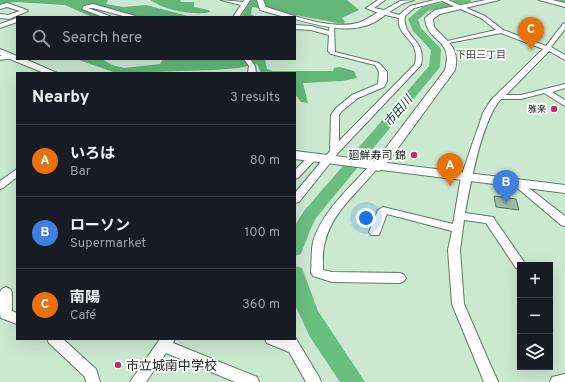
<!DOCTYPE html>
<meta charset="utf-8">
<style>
body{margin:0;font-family:Overpass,"Noto Sans JP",sans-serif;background:#20242c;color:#f1f3f6}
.controls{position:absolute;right:12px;bottom:12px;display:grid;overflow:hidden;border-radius:0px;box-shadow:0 4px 16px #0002}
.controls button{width:36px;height:36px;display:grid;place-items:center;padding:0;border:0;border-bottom:1px solid #363941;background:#171b24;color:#f1f3f6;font:20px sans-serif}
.you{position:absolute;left:366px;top:218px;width:14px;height:14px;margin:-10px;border:3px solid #fff;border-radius:50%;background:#1a73e8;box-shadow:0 0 0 6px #1a73e833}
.badge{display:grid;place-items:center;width:26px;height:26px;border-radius:50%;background:#b45309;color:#fff;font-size:13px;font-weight:700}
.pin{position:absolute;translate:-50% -33px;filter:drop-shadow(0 1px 2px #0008)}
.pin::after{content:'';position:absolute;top:21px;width:14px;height:12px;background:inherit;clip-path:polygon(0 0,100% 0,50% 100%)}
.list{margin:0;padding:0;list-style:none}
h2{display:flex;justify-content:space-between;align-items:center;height:52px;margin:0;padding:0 16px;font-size:17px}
h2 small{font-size:13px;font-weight:400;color:#9ea1a6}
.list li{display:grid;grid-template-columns:26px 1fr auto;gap:12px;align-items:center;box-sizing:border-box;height:72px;padding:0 16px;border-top:1px solid #363941}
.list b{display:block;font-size:15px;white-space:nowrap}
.list p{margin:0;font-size:13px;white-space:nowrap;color:#9ea1a6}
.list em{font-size:13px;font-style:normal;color:#9ea1a6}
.icon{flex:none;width:22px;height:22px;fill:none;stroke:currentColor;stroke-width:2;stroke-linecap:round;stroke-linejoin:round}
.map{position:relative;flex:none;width:565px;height:382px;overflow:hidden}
.search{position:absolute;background:#171b24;box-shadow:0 4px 16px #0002;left:16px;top:16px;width:280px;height:44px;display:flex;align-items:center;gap:10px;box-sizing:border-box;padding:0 14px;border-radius:0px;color:#9ea1a6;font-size:15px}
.panel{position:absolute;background:#171b24;box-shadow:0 4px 16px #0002;left:16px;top:72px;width:280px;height:268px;border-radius:0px}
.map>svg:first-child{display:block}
.forest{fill:#62b678}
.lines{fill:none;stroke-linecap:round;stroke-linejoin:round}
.river{fill:#6abe80;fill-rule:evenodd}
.building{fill:#9dbaa3;stroke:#57715c}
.minor-casing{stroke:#607a65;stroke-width:2}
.tertiary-casing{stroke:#607a65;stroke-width:2}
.minor{fill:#fff;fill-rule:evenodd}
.tertiary{fill:#fff;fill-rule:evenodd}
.poi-dot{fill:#bc3169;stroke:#fff;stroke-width:1.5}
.labels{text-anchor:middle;stroke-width:3.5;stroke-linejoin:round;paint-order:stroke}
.far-poi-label{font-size:9px;fill:#121d14;stroke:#fff;text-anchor:end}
.far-neighbourhood-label{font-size:10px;fill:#324b37;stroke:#fff}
.poi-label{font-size:11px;fill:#121d14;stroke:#fff;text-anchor:end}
.water-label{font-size:12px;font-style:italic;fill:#02451e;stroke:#fff}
.near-poi-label{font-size:13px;fill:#121d14;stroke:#fff;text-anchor:start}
</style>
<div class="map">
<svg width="565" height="382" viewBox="0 0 565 382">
<rect width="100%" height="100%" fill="#cbe8d1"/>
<g class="forest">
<path d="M 0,0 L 108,0 L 106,4 L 123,7 L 146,5 L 188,16 C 175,19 144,18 130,15 C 114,11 101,6 84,7 L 101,16 L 92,17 L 65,5 L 16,2 L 0,4 Z"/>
<path d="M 150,0 L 180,0 L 181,2 L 194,2 L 194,7 L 209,10 L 210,12 C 194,16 164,10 150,0 Z"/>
<path d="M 250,0 L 347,0 L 359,10 L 342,18 L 345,22 L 343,24 L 252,7 L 251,14 L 256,17 L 241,17 Z"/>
<path d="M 76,59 L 102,59 L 112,65 L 124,68 L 160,64 L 163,59 L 265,59 L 267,69 L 273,71 L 333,71 L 334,68 L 340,67 L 354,71 L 357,78 L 342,81 L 303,83 L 308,103 L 301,102 L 295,94 L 295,73 L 261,73 L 257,64 L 238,68 L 214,70 L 116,73 Z"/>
</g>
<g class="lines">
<g class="river">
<path d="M 455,0 L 471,0 L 470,2 L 428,11 L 418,20 L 421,28 L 441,49 L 440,67 L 316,218 L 311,228 L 301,254 L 295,256 L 295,225 L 304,211 L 429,66 L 431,50 L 413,31 L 408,19 L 422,7 Z"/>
<path d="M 552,0 L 565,0 L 565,5 L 553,2 Z"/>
<path d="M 295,266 L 302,268 L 318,311 L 365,382 L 340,382 L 310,337 L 295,305 Z"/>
</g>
</g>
<path class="building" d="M 494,196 L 516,199 L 519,210 L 496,207 Z"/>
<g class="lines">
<defs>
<g id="minor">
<path d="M 221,0 L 243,2 L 244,0 L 250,0 L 239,17 L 233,17 L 241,5 Z"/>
<path d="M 378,0 L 385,0 L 374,8 L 384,10 L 400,1 L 414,0 L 404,3 L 389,12 L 399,15 L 410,6 L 434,0 L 448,0 L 485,16 L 503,30 L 546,46 L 563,24 L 565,23 L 565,29 L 551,47 L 565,55 L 565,60 L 549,51 L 506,95 L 521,95 L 565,84 L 565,88 L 552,92 L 565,100 L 565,106 L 544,93 L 521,99 L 501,99 C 482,119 470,185 465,213 L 493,217 L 526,265 L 520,265 L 520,269 L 516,268 L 486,223 L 464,220 L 460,250 L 464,304 L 498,382 L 484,382 L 452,304 L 448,250 L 452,231 L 387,214 L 379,235 L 371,235 L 369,232 L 378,210 L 383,207 L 453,224 L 461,177 L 483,113 L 491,100 L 543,49 L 501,33 L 443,44 L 443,42 L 496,30 L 481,18 L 442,1 L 414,8 L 405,16 C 402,39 427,38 421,65 L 338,153 L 299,202 L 295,203 L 295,193 L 330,151 L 331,115 L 336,108 L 352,95 L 378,84 L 379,72 L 375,65 L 331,54 L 328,51 L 329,35 L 311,30 L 295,29 L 295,25 L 311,26 L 329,31 L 330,25 L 334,25 L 335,52 L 379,63 L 387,72 L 387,81 L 384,87 L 358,98 L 342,111 L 339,115 L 339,141 L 415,64 C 421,38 396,38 399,18 L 381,14 L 366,8 Z"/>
<path d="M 7,3 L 27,10 L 28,11 L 9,19 L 0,18 L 0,14 L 8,15 L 20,11 L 7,7 L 0,9 L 0,5 Z"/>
<path d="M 93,4 L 135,16 L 136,17 L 127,17 L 93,8 L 88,8 L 112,17 L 103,17 L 82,9 L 84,6 Z"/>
<path d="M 17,18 L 17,22 L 0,28 L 0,24 Z"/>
<path d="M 11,55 L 14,57 L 13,58 L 0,60 L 0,56 Z"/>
<path d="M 244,59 L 250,59 L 255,66 L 256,73 L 248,73 L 249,66 Z"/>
<path d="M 312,155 L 315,156 L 317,158 L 315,160 L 298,178 L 295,179 L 295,170 L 309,156 Z"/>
<path d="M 374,163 L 379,166 C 361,190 332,211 325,242 C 322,251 323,261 323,270 L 332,272 L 400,273 L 404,275 L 406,278 L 404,281 L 400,283 L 332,282 L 313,276 L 311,273 C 312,263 311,252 313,242 C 322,211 351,187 371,164 Z"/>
<path d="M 17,169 L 17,177 L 3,188 L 0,189 L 0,181 Z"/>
<path d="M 518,181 L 521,182 L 565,216 L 565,226 L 561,225 L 515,186 L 513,184 Z"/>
<path d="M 6,287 L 10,289 L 12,292 L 12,311 L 17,313 L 17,324 L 1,318 L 0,315 L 0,292 L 2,289 Z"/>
<path d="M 295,337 L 319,377 L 321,382 L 306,382 L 289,352 L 267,343 L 265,339 L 295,339 Z"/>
<path d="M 47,339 L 63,339 L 96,369 L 100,382 L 86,382 L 85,377 L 49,343 Z"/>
<path d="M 160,339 L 175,339 L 173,343 L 257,377 L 259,382 L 235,382 L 166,353 L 146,382 L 130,382 Z"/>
<path d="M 565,374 L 565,382 L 550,382 L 552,377 Z"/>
</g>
<g id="tertiary">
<path d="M 257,0 L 263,0 L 266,7 C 293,15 329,30 358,23 C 367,20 374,13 383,11 L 387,13 C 362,38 324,27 295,19 L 295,17 L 285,17 L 260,10 Z"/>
<path d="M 486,0 L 499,0 L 440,14 L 433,19 L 434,27 C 448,42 460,48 455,70 L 387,163 L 565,185 L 565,193 L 382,170 L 378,171 L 373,169 L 295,159 L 295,151 L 376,161 L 445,70 C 454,37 427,44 425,18 L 435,10 Z"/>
<path d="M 539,0 L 552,0 L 565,3 L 565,7 Z"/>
<path d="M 0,49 L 17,56 L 17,59 L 25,59 L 57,73 L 44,73 L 0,55 Z"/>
</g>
</defs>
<use href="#minor" class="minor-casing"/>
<use href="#tertiary" class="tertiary-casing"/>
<use href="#minor" class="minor"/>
<use href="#tertiary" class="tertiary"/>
</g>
<g class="poi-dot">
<circle cx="554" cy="109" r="4"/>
<circle cx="414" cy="155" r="4"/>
<circle cx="118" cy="365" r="4"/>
</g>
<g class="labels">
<g class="far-poi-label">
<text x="546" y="112">雅楽</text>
</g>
<g class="far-neighbourhood-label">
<text x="481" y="58">下田三丁目</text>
</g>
<g class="poi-label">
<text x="406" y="159">廻鮮寿司 錦</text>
</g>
<g class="water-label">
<text transform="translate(398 111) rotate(-50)" y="4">市田川</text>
</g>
<g class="near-poi-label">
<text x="126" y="370">市立城南中学校</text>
</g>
</g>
</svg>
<div class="controls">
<button>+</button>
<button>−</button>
<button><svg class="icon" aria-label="layers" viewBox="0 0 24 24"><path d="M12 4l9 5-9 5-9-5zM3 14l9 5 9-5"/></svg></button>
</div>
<div class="you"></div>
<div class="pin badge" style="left:450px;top:186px;background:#e8710a">A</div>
<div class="pin badge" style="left:506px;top:203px;background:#3f7fe0">B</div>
<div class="pin badge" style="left:531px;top:50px;background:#e8710a">C</div>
<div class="search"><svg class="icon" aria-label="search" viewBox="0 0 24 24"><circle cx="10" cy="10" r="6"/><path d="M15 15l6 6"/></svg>Search here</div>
<section class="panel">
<h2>Nearby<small>3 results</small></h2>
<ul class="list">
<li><span class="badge" style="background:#e8710a">A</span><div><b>いろは</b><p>Bar</p></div><em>80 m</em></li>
<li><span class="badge" style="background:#3f7fe0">B</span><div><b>ローソン</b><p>Supermarket</p></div><em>100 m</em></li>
<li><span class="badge" style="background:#e8710a">C</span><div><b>南陽</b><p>Café</p></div><em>360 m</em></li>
</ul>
</section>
</div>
